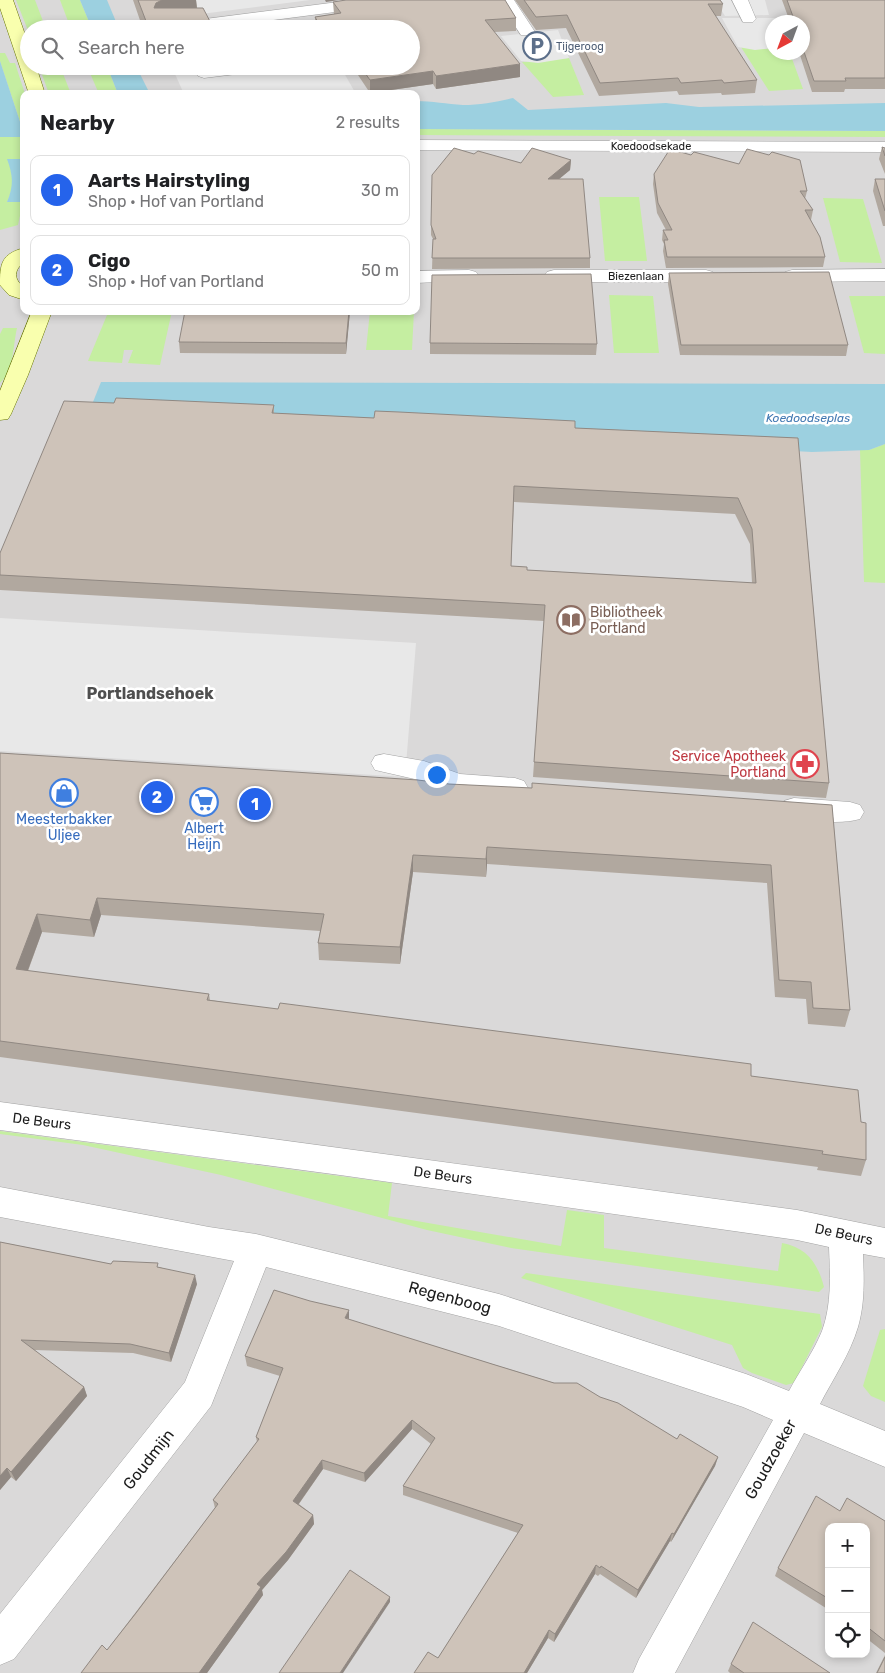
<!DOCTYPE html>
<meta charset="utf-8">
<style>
body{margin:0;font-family:Rubik,sans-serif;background:#f2f2f2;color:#202124}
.controls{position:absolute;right:15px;bottom:15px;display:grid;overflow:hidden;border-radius:10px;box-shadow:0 2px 8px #0003}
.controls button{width:45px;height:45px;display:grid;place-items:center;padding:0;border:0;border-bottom:1px solid #e0e0e0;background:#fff;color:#202124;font:25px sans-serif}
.compass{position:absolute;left:765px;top:15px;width:45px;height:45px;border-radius:50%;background:#fff;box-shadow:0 2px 8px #0003;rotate:221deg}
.you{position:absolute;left:436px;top:774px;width:18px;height:18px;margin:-12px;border:4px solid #fff;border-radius:50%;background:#1a73e8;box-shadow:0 0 0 8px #1a73e833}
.badge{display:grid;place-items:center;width:32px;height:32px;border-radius:50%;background:#2563eb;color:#fff;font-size:16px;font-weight:700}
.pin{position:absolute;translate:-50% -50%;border:2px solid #fff;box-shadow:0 1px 5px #0006}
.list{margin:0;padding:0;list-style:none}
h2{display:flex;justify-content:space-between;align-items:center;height:65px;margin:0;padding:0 20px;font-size:21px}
h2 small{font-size:16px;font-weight:400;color:#757577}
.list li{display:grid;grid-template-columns:32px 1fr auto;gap:15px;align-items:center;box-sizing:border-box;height:70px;margin:0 10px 10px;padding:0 10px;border:1px solid #e0e0e0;border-radius:10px}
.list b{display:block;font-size:19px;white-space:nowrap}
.list p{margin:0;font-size:16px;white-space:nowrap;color:#757577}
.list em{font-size:16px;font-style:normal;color:#757577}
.icon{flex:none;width:28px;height:28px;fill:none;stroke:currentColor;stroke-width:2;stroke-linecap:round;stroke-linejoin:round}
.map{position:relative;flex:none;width:885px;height:1673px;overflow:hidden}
.search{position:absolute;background:#fff;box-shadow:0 2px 8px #0003;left:20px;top:20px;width:400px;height:55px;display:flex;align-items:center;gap:12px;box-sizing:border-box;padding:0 18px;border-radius:28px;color:#757577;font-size:19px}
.panel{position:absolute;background:#fff;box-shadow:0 2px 8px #0003;left:20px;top:90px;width:400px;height:225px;border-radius:10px}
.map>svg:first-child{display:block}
.residential{fill:#dad9d9;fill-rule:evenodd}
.grass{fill:#c5eea1}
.parking{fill:#e8e8e8}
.water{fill:#9cd0e0}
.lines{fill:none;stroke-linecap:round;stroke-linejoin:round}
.street-casing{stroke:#a3a3a3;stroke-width:1}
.secondary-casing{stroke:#677600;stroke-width:1}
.street{fill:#fff;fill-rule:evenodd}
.secondary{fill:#f9ffae;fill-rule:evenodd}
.wall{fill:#b1a89f;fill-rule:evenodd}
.shaded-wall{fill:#908882}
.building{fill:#cec3b9;stroke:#908882;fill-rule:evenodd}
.labels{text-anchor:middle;stroke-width:5;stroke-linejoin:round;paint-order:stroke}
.far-service-label{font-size:11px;fill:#4e5e75;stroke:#fff;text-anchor:start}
.far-street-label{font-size:11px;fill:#1c1c1c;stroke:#fff}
.far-water-label{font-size:12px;font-style:italic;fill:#4178b2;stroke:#fff}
.education-label{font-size:14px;fill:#785e54;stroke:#fff;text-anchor:start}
.health-label{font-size:14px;fill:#be3a42;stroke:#fff;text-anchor:end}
.shop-label{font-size:14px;fill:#366cbe;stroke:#fff}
.street-label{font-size:14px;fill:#1c1c1c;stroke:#fff}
.quarter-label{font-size:16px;font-weight:bold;fill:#4f4f4f;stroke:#fff}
.near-street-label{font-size:16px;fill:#1c1c1c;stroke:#fff}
</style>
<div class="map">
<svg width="885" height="1673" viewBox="0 0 885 1673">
<rect width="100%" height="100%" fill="#eeeae0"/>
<path class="residential" d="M 0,0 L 885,0 L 885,1673 L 0,1673 ZM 772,22 L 802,22 L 802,52 L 772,52 ZM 29,29 L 411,29 L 411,66 L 29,66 ZM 24,94 L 416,94 L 416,311 L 24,311 ZM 829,1527 L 866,1527 L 866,1654 L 829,1654 Z"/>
<g class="grass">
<path d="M 16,0 L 35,0 L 46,29 L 29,29 L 29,33 Z"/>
<path d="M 60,0 L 80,0 L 92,29 L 71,29 Z"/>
<path d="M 741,47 L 762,49 L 772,48 L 772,52 L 790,53 L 803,89 L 769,91 Z"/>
<path d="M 0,53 L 5,53 L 10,63 L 15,63 L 25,94 L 24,94 L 24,134 L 0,61 Z"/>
<path d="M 569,58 L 584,95 L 553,97 L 522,62 Z"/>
<path d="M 39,66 L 60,66 L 71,94 L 49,94 Z"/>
<path d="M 87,66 L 107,66 L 118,94 L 99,94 Z"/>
<path d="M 416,129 L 885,131 L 885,137 L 416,135 Z"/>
<path d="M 0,137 L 24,137 L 24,159 L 8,159 C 13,176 15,185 7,202 L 24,202 L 24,211 L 21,211 L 18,225 L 0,230 Z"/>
<path d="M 599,197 L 639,197 L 647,261 L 605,261 Z"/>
<path d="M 823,198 L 863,199 L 882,263 L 840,262 Z"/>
<path d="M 609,295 L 653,296 L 659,353 L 614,353 Z"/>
<path d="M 849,296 L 885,296 L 885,354 L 864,353 Z"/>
<path d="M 112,311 L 172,311 L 160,365 L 128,363 L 133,350 L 124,350 L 122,363 L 88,361 L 107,315 Z"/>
<path d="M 370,311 L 414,311 L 412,350 L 366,350 Z"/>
<path d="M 3,328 L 17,328 C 13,345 14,371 0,383 L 0,334 Z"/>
<path d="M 885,444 L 885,583 L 864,582 L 860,450 L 869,450 Z"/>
<path d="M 0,1131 L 392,1183 L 388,1216 L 561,1246 L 567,1210 L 604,1215 L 604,1248 L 778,1271 L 782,1243 C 806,1247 818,1263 824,1287 L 819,1292 L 511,1248 L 427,1230 L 221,1175 L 83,1145 L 0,1134 Z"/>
<path d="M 526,1273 L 820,1314 L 822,1327 L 794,1383 L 786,1385 L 752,1373 L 743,1368 L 732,1345 L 521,1278 Z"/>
<path d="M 885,1329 L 885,1402 L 871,1396 L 863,1386 L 880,1330 Z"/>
</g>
<g class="parking">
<path d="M 193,0 L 310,0 L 201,14 Z"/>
<path d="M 715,0 L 765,0 L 769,15 L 725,16 Z"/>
<path d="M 722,18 L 779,18 L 781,22 L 772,22 L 772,48 L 755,50 L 738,47 Z"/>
<path d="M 558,30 L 569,58 L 538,63 L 521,61 L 501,36 Z"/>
<path d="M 232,66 L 340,66 L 356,94 L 184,94 L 175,74 Z"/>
<path d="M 0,618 L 416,643 L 405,777 L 0,751 Z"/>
</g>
<g class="water">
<path d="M 80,0 L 107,0 L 119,29 L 92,29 Z"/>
<path d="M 0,61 L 24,134 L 24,137 L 0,137 Z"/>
<path d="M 107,66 L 136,66 L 150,94 L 118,94 Z"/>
<path d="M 513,98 L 528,110 L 666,103 L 699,107 L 885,103 L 885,131 L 416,129 L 416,101 C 432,101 447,104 463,105 C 480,105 497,102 513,98 Z"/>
<path d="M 7,159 L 24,159 L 24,202 L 7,202 C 14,186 13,175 7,159 Z"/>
<path d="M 101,382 L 885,384 L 885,444 L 869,450 L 812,452 L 89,412 Z"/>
</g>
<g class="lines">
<defs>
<g id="street">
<path d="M 354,0 L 397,0 L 394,3 L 389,5 L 204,29 L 158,29 L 160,26 L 166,24 Z"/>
<path d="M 498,0 L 514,0 L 535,32 L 533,35 L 521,35 Z"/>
<path d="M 732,0 L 748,0 L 756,19 L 753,22 L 743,22 Z"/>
<path d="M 219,66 L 268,66 L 266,69 L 260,71 L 204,78 L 198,76 L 196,73 L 198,70 Z"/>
<path d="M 416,140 L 885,142 L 885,152 L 416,150 Z"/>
<path d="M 885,269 L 885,281 L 792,282 L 785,280 L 782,276 L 785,272 L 792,270 Z"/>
<path d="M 469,270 L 476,272 L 479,276 L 476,280 L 416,283 L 416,271 Z"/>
<path d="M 554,270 L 706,270 L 713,272 L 716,276 L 713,280 L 706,282 L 554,282 L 547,280 L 544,276 L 547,272 Z"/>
<path d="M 384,754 L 424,761 L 460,774 L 515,778 L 524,781 L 528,788 L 524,795 L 515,798 L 460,794 L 419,780 L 375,770 L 371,763 L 375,756 Z"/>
<path d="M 794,798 L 850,802 L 860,805 L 864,812 L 860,819 C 841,825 803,821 784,815 L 780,808 L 784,801 Z"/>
<path d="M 0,1102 L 797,1210 L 885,1228 L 885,1258 L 863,1254 C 864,1278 865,1303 858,1327 C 850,1354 833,1379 820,1404 L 885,1431 L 885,1467 L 804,1433 L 675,1673 L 633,1673 L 639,1659 L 773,1420 L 743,1407 L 499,1326 L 266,1267 L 211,1406 L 14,1659 L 0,1665 L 0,1614 L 185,1382 L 234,1261 L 0,1217 L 0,1187 L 209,1227 L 256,1234 L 499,1294 L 746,1374 L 789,1391 C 799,1372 814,1351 822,1331 C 832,1304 830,1274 829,1247 L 797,1240 L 340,1175 L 0,1130 Z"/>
</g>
<g id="secondary">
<path d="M 0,0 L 13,0 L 29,46 L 29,66 L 36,66 L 45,94 L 29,94 L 0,8 Z"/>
<path d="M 24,248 L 24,262 C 14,270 13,279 24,287 L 24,300 L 9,295 L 0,285 C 0,264 1,254 24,248 Z"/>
<path d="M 32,311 L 52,311 L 28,375 L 11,414 L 8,419 L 0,420 L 0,391 Z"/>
</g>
</defs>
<use href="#street" class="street-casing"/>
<use href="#secondary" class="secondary-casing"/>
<use href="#street" class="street"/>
<use href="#secondary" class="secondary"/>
</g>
<g class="wall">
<path d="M 133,0 L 196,0 L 197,8 L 214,29 L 143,29 Z"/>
<path d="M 515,0 L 720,0 L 723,4 L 721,16 L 715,16 L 757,80 L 755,93 L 722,95 L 721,93 L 679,95 L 677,91 L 599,96 L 566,28 L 536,30 Z"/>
<path d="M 782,0 L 885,0 L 885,89 L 845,89 L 844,92 L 812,92 L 799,52 L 802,52 L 802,22 L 790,22 Z"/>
<path d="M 333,2 L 516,18 L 516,31 L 494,32 L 520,77 L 436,89 L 433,84 L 370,93 L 352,66 L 411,66 L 411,29 L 315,29 L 315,17 L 334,14 Z"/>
<path d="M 882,147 L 885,148 L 885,174 L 879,159 Z"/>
<path d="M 474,154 L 521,163 L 571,160 L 570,170 L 559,179 L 590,258 L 590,268 L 432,269 L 433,239 L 431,235 L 431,225 Z"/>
<path d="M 654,174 L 807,191 L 805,199 L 813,210 L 811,220 L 825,257 L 823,267 L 666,268 L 663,251 L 664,244 L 662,240 L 663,230 L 666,230 L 657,213 L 653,184 Z"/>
<path d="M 875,179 L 885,179 L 885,226 L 883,226 L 873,191 Z"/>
<path d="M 669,273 L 848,345 L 846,356 L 680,355 L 668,284 Z"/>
<path d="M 350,311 L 346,354 L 180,353 L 179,342 Z"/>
<path d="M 430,343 L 597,344 L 596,355 L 430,354 Z"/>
<path d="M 114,403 L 274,405 L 274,413 L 575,428 L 798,438 L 829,783 L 826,798 L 533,777 L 544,621 L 0,590 L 0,553 ZM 514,502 L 735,514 L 750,544 L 752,583 L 527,570 L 511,566 Z"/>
<path d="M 0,753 L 449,784 L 832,805 L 850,1010 L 845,1027 L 808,1024 L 806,999 L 775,997 L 767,883 L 487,864 L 486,877 L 413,872 L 400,964 L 319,960 L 318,943 L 320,931 L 101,915 L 94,937 L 42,932 L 28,971 L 209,994 L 210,1000 L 751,1076 L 861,1122 L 866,1160 L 861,1176 L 817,1170 L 818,1167 L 0,1057 Z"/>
<path d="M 0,1242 L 111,1264 L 160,1267 L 197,1284 L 171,1362 L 133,1353 L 34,1350 L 84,1387 L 87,1396 L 16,1481 L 11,1477 L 0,1490 Z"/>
<path d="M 349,1320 L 600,1397 L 677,1439 L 718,1457 L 715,1466 L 671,1542 L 670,1541 L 636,1598 L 600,1574 L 598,1576 L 595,1574 L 554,1642 L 548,1638 L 527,1673 L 414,1673 L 438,1658 L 518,1533 L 403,1495 L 403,1486 L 431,1444 L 412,1429 L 365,1482 L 323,1469 L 299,1504 L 313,1515 L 314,1524 L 288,1560 L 262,1590 L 263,1595 L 207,1673 L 81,1673 L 107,1650 L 215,1508 L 213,1500 L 257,1442 L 256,1437 L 280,1376 L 247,1366 L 245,1356 Z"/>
<path d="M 840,1511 L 885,1521 L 885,1653 L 866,1638 L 866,1527 L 829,1527 L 829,1610 L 775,1576 L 778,1568 Z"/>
<path d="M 885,1655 L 885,1673 L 876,1673 Z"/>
<path d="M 731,1664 L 830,1673 L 730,1673 L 728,1671 Z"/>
</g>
<g class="shaded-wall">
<path d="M 162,0 L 196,0 L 198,18 L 154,8 L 156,3 Z"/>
<path d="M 325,0 L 339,0 L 326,2 Z"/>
<path d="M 520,64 L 520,77 L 436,89 L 436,76 Z"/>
<path d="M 160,66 L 194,66 L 161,71 Z"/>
<path d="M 433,71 L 433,84 L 370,93 L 370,80 Z"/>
<path d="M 571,160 L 570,170 L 547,189 L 548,179 Z"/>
<path d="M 349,311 L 350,311 L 346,354 L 346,343 Z"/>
<path d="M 487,847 L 487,864 L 486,877 L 486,859 Z"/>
<path d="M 413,855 L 413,872 L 400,964 L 400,947 Z"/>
<path d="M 97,898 L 101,915 L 94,937 L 90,920 Z"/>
<path d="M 37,914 L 42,932 L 22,986 L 16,969 Z"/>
<path d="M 195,1275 L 197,1284 L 171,1362 L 169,1353 Z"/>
<path d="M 349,1310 L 349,1319 L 345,1318 Z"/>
<path d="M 84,1387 L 87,1396 L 16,1481 L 11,1472 Z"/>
<path d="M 412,1420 L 412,1429 L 365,1482 L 364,1473 Z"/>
<path d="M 718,1457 L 715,1466 L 671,1542 L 674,1534 Z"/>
<path d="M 322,1460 L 323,1469 L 295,1509 L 293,1501 Z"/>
<path d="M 7,1468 L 11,1477 L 0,1490 L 0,1476 Z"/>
<path d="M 313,1515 L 314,1524 L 288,1560 L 262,1590 L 263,1595 L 207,1673 L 199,1673 L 257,1584 Z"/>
<path d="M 672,1533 L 670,1541 L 636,1598 L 638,1590 Z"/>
<path d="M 596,1565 L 595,1574 L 554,1642 L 555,1634 Z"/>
<path d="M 390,1597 L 390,1602 L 343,1673 L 340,1673 Z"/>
<path d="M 549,1630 L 548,1638 L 527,1673 L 524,1673 Z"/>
</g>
<g class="building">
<path d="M 138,0 L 162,0 L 156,3 L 154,8 L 203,8 L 214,29 L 149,29 Z"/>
<path d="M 346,0 L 505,0 L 516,18 L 485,20 L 520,64 L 436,76 L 433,71 L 370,80 L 360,66 L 411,66 L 411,29 L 322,29 L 315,17 L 341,13 L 333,2 Z"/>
<path d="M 524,0 L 720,0 L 723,4 L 708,4 L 757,80 L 724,83 L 722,80 L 681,83 L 678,78 L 600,83 L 567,15 L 536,17 Z"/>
<path d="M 787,0 L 885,0 L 885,78 L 845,78 L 846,81 L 814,81 L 802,46 L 802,22 L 795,22 Z"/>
<path d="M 882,147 L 885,148 L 885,156 Z"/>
<path d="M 454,148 L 474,154 L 478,151 L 521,163 L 532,148 L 571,160 L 548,179 L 583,179 L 590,258 L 432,258 L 433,239 L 436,239 L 431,225 L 432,175 Z"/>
<path d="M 670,149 L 691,155 L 694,152 L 739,164 L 747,149 L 769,155 L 772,152 L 800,160 L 807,191 L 800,191 L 813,210 L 805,210 L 820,237 L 825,257 L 667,257 L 664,240 L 668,240 L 663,230 L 672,230 L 658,203 L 654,174 Z"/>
<path d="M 875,179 L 885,179 L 885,211 Z"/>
<path d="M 829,272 L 848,345 L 681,345 L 669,273 Z"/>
<path d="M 591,274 L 597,344 L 430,343 L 432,275 Z"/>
<path d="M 185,311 L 349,311 L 346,343 L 179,342 Z"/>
<path d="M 116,398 L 274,405 L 272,413 L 374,418 L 375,411 L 399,412 L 575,421 L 575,428 L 798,438 L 829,783 L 534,762 L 545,605 L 0,575 L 0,553 L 64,401 L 114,403 ZM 514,486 L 738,498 L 752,529 L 756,583 L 527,570 L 527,567 L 511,566 Z"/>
<path d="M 0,753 L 418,780 L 449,784 L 532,788 L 532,783 L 832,805 L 850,1010 L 813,1008 L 811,982 L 779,980 L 771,865 L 487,847 L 486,859 L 413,855 L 400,947 L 318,943 L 324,914 L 97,898 L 90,920 L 37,914 L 16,969 L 209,994 L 207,1000 L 278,1009 L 280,1003 L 751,1064 L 751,1076 L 858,1090 L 861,1122 L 866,1123 L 866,1160 L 822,1154 L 823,1151 L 0,1041 Z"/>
<path d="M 0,1242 L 111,1264 L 113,1261 L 158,1263 L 157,1267 L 195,1275 L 169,1353 L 130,1344 L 21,1340 L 84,1387 L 11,1472 L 7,1468 L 0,1476 Z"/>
<path d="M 274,1290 L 310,1301 L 349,1310 L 345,1318 L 492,1364 L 554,1383 L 577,1383 L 600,1397 L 618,1403 L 677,1439 L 680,1434 L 718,1457 L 674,1534 L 672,1533 L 638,1590 L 601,1566 L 600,1568 L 596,1565 L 555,1634 L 549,1630 L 524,1673 L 414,1673 L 428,1652 L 438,1658 L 523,1525 L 403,1486 L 435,1438 L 412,1420 L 364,1473 L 322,1460 L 293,1501 L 313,1515 L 286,1552 L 257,1584 L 261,1587 L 199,1673 L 81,1673 L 102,1645 L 107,1650 L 136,1613 L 218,1504 L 213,1500 L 259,1439 L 256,1437 L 283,1368 L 245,1356 Z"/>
<path d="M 816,1496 L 840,1511 L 847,1498 L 885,1521 L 885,1641 L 866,1626 L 866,1527 L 829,1527 L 829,1599 L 778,1568 Z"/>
<path d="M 350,1570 L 390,1597 L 340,1673 L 279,1673 Z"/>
<path d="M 753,1622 L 830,1673 L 744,1673 L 731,1664 Z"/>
<path d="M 885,1657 L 885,1673 L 877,1673 Z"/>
</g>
<defs>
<symbol id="parking-ring" viewBox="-11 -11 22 22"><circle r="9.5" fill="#fff" stroke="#5c6f8a" stroke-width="1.5"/><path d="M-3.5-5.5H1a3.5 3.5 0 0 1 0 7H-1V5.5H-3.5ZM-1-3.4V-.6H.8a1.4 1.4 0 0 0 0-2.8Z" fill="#5c6f8a"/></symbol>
<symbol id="library-ring" viewBox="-11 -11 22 22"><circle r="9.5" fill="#fff" stroke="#8d6e63" stroke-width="1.5"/><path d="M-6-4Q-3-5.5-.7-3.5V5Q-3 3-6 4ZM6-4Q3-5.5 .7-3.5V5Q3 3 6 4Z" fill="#8d6e63"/></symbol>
<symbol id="pharmacy-ring" viewBox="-11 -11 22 22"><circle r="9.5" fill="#fff" stroke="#e0444e" stroke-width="1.5"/><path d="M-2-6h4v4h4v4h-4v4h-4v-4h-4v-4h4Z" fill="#e0444e"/></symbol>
<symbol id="shop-ring" viewBox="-11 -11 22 22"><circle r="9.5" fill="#fff" stroke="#3f7fe0" stroke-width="1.5"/><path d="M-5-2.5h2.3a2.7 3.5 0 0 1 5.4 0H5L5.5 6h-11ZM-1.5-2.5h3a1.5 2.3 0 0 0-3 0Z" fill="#3f7fe0"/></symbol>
<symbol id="supermarket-ring" viewBox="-11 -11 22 22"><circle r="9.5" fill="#fff" stroke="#3f7fe0" stroke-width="1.5"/><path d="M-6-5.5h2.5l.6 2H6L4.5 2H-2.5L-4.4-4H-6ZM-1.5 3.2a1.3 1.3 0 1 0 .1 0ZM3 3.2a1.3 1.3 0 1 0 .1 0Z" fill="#3f7fe0"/></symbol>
</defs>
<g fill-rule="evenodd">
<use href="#parking-ring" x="521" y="30" width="32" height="32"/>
<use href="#library-ring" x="555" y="604" width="32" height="32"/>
<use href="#pharmacy-ring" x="789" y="748" width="32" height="32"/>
<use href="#shop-ring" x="48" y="777" width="32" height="32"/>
<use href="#supermarket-ring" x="188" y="786" width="32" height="32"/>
</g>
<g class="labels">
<g class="far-service-label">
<text x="556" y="50">Tijgeroog</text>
</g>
<g class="far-street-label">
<text x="651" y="150">Koedoodsekade</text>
<text x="636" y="280">Biezenlaan</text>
</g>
<g class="far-water-label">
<text x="808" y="422">Koedoodseplas</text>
</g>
<g class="education-label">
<text x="590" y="617">Bibliotheek<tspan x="590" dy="16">Portland</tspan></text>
</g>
<g class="health-label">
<text x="786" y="761">Service Apotheek<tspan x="786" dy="16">Portland</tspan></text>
</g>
<g class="shop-label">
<text x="64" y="824">Meesterbakker<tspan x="64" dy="16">Uljee</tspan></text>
<text x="204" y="833">Albert<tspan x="204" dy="16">Heijn</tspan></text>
</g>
<g class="street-label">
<text transform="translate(42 1121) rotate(7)" y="5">De Beurs</text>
<text transform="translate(443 1175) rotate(8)" y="5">De Beurs</text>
<text transform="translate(844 1234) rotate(12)" y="5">De Beurs</text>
</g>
<g class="quarter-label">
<text x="150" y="699">Portlandsehoek</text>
</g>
<g class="near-street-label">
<text transform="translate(450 1297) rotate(15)" y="6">Regenboog</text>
<text transform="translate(148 1459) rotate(-52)" y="6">Goudmijn</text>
<text transform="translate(770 1459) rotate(-61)" y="6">Goudzoeker</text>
</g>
</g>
</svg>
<div class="controls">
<button>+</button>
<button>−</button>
<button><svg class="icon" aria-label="locate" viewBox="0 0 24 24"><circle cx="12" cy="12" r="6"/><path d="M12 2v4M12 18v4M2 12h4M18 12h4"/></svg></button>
</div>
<svg class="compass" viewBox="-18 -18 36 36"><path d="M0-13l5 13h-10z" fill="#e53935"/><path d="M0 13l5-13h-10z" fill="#757577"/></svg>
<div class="you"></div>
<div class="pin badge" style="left:255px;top:804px">1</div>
<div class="pin badge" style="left:157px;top:797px">2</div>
<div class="search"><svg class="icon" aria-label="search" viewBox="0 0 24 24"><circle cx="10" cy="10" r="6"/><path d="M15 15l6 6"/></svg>Search here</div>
<section class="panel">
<h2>Nearby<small>2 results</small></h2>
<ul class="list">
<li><span class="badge">1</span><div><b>Aarts Hairstyling</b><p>Shop · Hof van Portland</p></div><em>30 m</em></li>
<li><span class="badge">2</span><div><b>Cigo</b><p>Shop · Hof van Portland</p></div><em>50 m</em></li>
</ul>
</section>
</div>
